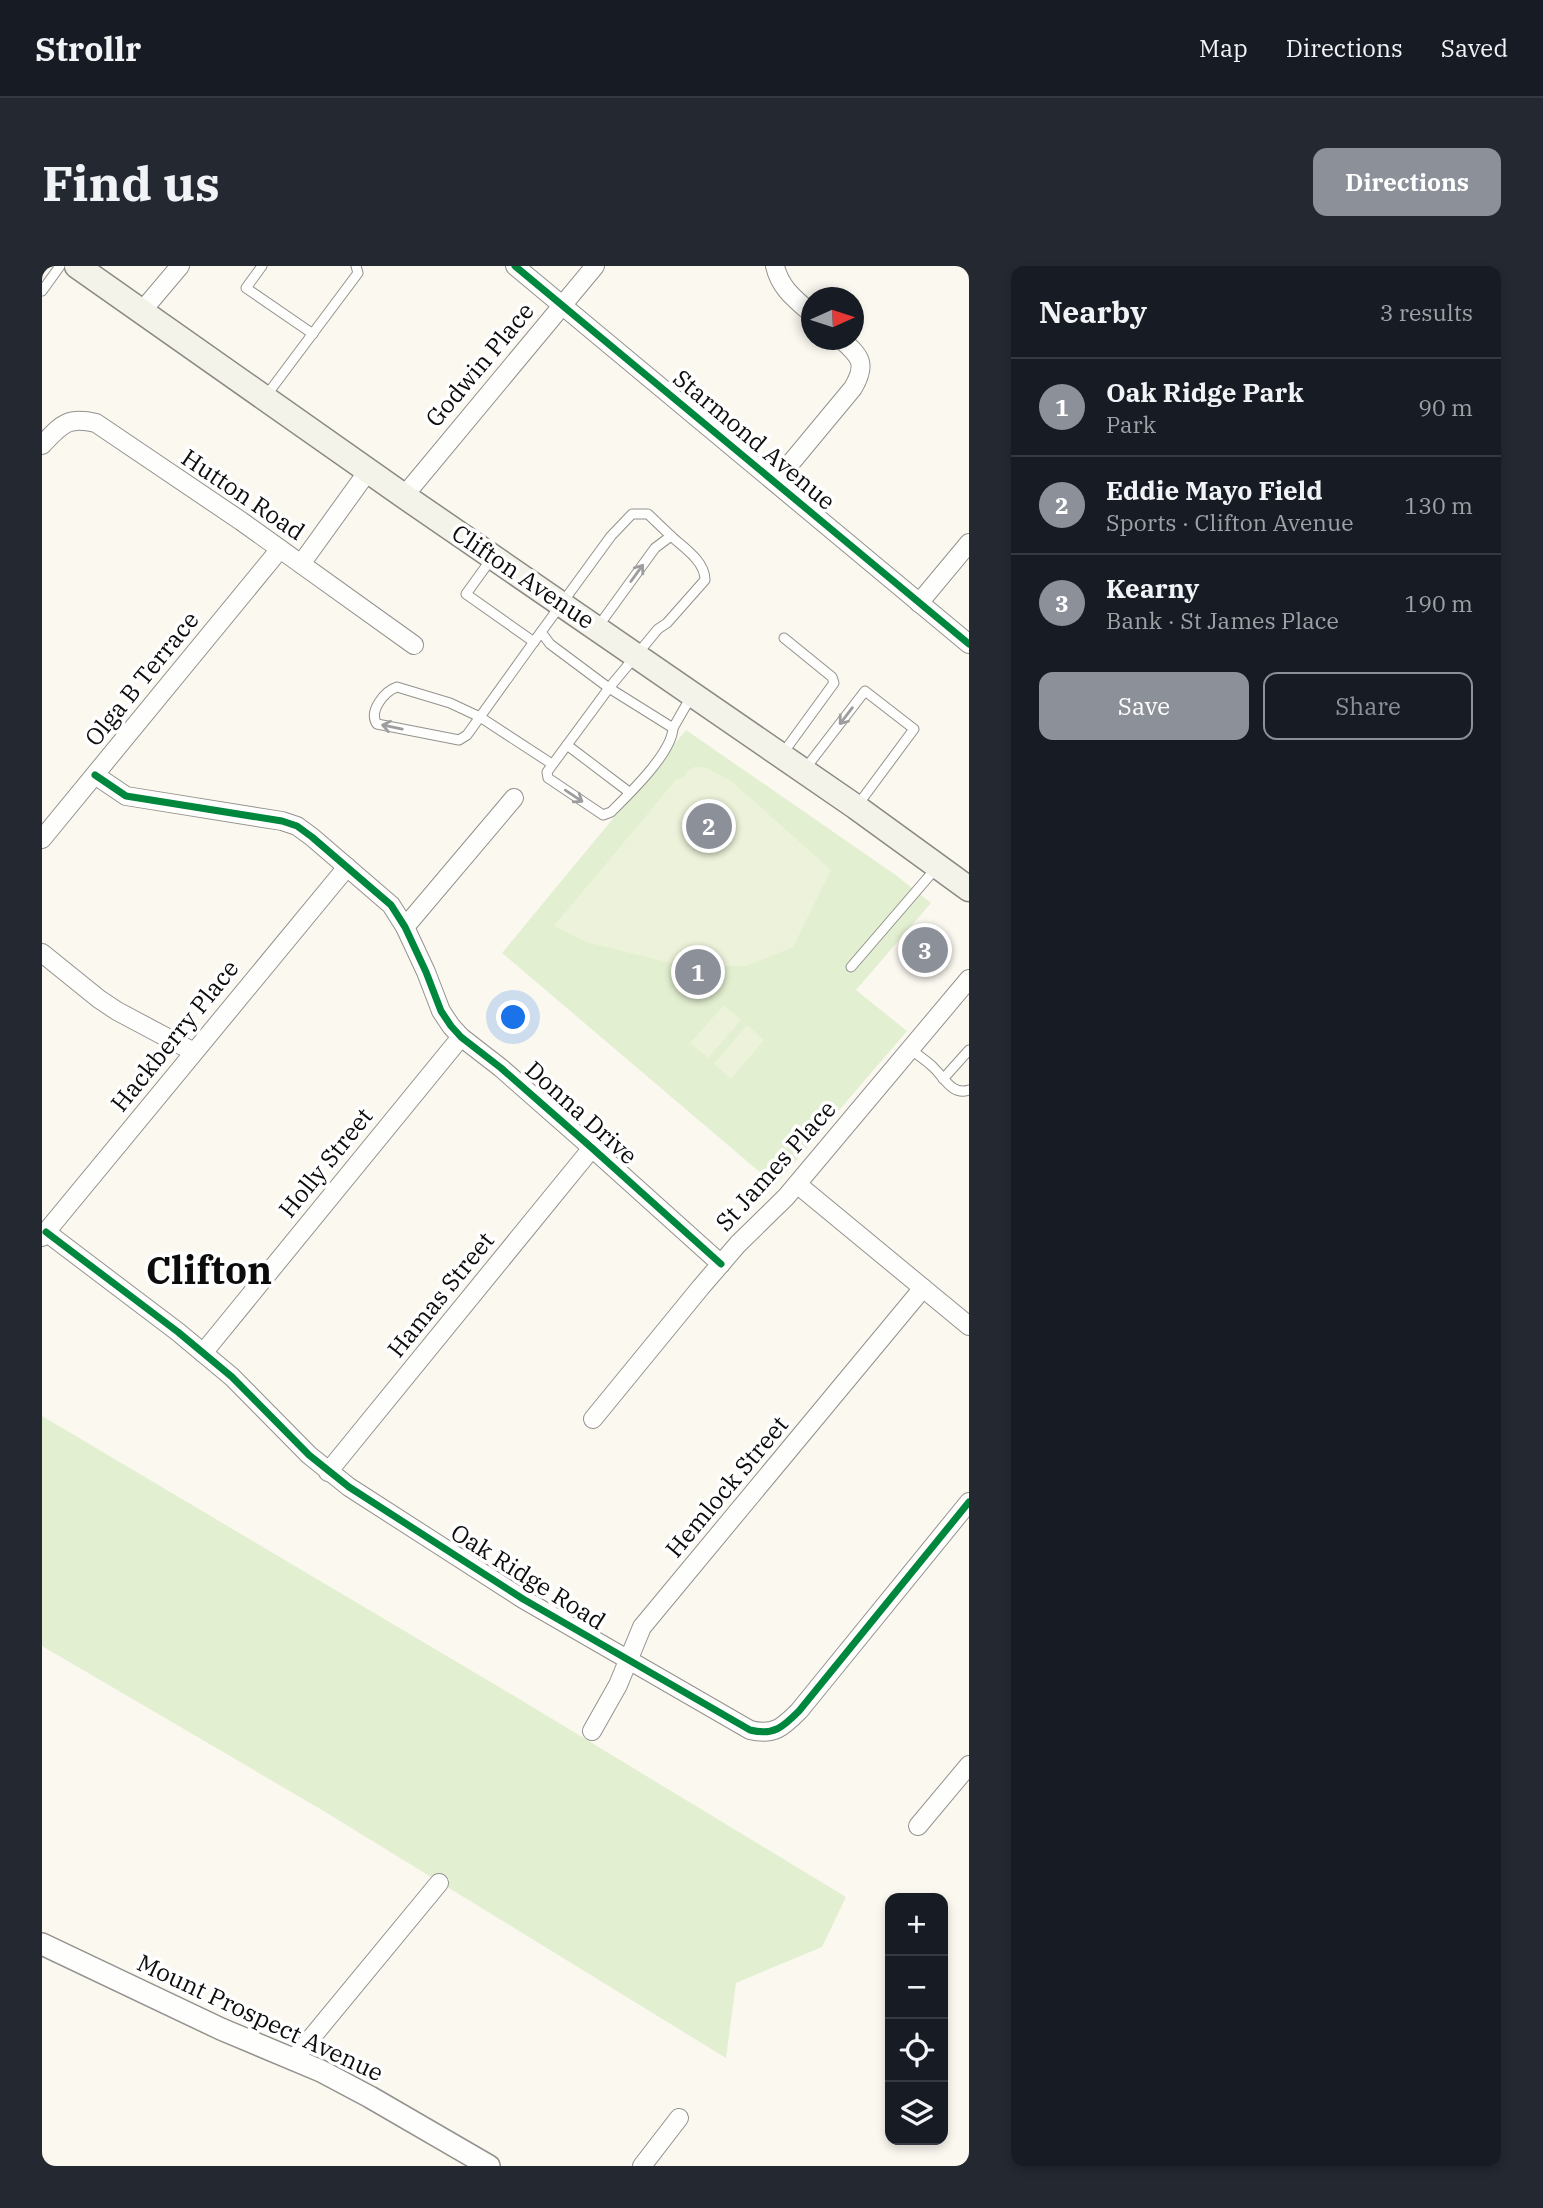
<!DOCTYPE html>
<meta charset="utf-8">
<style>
body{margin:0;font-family:"IBM Plex Serif",serif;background:#242831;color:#f1f3f6}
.controls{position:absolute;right:21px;bottom:21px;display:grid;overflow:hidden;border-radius:14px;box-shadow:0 4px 10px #0003}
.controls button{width:63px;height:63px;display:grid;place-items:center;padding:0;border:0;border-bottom:2px solid #363941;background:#171b24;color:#f1f3f6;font:35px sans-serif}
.compass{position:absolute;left:759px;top:21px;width:63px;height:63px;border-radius:50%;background:#171b24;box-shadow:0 4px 10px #0003;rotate:87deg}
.you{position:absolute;left:472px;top:752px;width:24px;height:24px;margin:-18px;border:5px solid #fff;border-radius:50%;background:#1a73e8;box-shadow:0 0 0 10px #1a73e833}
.badge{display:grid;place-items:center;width:46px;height:46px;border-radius:50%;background:#8c9099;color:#fff;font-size:23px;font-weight:700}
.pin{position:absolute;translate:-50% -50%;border:4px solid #fff;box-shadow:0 2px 7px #0006}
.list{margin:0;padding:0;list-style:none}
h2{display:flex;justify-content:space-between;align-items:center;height:91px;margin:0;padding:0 28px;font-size:30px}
h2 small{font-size:23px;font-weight:400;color:#9ea1a6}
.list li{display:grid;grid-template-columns:46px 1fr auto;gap:21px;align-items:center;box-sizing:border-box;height:98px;padding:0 28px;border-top:2px solid #363941}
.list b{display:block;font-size:26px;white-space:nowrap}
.list p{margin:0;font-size:23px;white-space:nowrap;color:#9ea1a6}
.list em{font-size:23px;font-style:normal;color:#9ea1a6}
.actions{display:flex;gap:14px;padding:21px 28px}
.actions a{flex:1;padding:16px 0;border:2px solid #8c9099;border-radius:14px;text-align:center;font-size:24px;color:#8c9099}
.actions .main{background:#8c9099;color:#fff}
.icon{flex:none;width:38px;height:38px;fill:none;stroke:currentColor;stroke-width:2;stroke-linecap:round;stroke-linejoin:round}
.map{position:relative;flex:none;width:927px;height:1900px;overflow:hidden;border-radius:14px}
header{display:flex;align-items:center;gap:42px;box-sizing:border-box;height:98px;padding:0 35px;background:#171b24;border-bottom:2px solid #363941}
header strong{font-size:33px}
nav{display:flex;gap:38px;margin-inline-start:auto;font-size:24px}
.intro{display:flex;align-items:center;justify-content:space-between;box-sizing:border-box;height:168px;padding:0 42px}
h1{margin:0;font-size:49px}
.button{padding:18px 32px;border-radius:14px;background:#8c9099;color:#fff;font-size:24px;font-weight:700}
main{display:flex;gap:42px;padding:0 42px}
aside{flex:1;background:#171b24;border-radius:14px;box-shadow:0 4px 10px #0003}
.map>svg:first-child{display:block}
.green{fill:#e3efd1}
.pitch{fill:#edf3da}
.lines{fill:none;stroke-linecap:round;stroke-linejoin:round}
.service-casing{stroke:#94928f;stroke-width:11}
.minor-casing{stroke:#94928f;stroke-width:20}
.tertiary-casing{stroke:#94928f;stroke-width:24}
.secondary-casing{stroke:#8a8985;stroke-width:27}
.service{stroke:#fefefd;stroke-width:9}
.minor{stroke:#fefefd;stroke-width:18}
.tertiary{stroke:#fefefd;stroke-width:21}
.secondary{stroke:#f4f3e9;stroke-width:24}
.cycleway-casing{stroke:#fff;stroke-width:11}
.cycleway{stroke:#00873e;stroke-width:7}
.oneway{stroke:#9d9d9d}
.labels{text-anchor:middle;stroke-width:7;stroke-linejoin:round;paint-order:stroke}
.street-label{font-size:24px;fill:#0c0c0c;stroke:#fff}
.town-label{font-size:38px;font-weight:bold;fill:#0c0c0c;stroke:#fff}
</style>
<header>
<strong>Strollr</strong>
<nav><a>Map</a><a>Directions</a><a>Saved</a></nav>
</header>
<div class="intro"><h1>Find us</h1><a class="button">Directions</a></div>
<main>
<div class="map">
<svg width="927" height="1900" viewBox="0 0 927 1900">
<rect width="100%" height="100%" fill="#fbf8f0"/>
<g class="green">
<path d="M 644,464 L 855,610 L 889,637 L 814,724 L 865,765 L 733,919 L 460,687 Z"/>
<path d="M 0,1150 L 479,1434 L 804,1631 L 780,1681 L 694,1717 L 684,1792 L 280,1544 L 0,1380 Z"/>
</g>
<g class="pitch">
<path d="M 652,501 L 662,501 L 689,515 L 789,604 L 751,681 L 704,700 L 637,699 L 545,676 L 512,660 L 634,514 L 641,512 L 645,506 Z"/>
<path d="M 682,739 L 699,754 L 666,792 L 648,777 Z"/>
<path d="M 705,759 L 722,774 L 689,813 L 672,798 Z"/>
</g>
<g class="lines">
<defs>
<g id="service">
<path d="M 220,0 L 204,22 L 271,68"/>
<path d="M 0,25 L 18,0"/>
<path d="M 224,130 L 316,7 L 314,0"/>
<path d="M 629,270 L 606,248 L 590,248 L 569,270 L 499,366 L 508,378 L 567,422 L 631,462 L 650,429"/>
<path d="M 450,292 L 424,328 L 492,376"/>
<path d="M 555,362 L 613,282 L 629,270 C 642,282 663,295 663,314 L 625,357 L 616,363 L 567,422 L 505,506 L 506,512 L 561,549 L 569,546 C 587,528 630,487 631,462"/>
<path d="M 499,366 L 425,469 L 417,474 L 335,458 C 326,445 343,425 355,421 L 408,437 L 438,451 L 510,498"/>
<path d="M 525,479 L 587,526"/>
<path d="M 741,487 L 792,417 L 790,411 L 742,372"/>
<path d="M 763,503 L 823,425 L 872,463 L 815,540"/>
<path d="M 809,701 L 895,601"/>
<path d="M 869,784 C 876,789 885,795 891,801 C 902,811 910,830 927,824"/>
<path d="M 901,813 L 927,784"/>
</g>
<g id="minor">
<path d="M 473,0 L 927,378"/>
<path d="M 733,0 C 738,22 753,33 769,47"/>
<path d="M 100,45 L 138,0"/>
<path d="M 0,179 C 19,159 25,150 54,157 L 199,255 L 372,379"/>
<path d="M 733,216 L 811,122 C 825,98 819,91 800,74"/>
<path d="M 362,230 L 553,0"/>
<path d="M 259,298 L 326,205"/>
<path d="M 877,337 L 927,277"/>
<path d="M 53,509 L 84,530 L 240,555 L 255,560 L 270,571 L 349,639 L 363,661 L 384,706 L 399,745 L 409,760 L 419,771 L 459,802 L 550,882 L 679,998"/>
<path d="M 0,573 L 238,283"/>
<path d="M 363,661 L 472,532"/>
<path d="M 0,687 L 57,733 L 75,745 L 152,786"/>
<path d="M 755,918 L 927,1060"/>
<path d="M 4,966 L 136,1066 L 190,1111 L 267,1189 L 307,1221 L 481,1333 L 708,1464 C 732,1470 741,1461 757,1445 L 927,1236"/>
<path d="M 0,971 L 305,601"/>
<path d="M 161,1087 L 419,771"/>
<path d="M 551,1153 L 659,1021 L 696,978 L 744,931 L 927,713"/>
<path d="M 286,1206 L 550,882"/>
<path d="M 550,1465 L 576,1419 L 600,1361 L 881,1022"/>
<path d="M 876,1560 L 927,1499"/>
<path d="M 251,1794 L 397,1617"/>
<path d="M 600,1900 L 637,1852"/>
</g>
<path id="tertiary" d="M 0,1678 L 179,1763 L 279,1805 L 328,1831 L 447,1900"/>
<path id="secondary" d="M 35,0 L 362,230 L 814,541 L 927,623"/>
</defs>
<use href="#service" class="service-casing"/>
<use href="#minor" class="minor-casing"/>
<use href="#tertiary" class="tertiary-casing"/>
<use href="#secondary" class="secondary-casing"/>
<use href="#service" class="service"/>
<use href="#minor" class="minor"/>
<use href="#tertiary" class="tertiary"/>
<use href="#secondary" class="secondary"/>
<defs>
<g id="cycleway">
<path d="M 473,0 L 927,378"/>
<path d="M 53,509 L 84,530 L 240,555 L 255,560 L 270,571 L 349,639 L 363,661 L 384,706 L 399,745 L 409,760 L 419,771 L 459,802 L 550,882 L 679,998"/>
<path d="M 4,966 L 136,1066 L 190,1111 L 267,1189 L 307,1221 L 481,1333 L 708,1464 C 732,1470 741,1461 757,1445 L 927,1236"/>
</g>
</defs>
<use href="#cycleway" class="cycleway-casing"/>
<use href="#cycleway" class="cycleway"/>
</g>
<defs><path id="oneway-shaft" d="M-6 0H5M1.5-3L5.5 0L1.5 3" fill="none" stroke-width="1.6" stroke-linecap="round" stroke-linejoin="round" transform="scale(1.75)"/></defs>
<g class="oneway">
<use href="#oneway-shaft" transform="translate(595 307) rotate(-54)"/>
<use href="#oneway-shaft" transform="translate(804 450) rotate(127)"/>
<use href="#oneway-shaft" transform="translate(350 461) rotate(-168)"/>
<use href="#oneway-shaft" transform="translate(532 530) rotate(34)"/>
</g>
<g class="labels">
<g class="street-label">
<text transform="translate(438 99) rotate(-50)" y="8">Godwin Place</text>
<text transform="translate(712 174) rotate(40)" y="8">Starmond Avenue</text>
<text transform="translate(201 229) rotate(34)" y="8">Hutton Road</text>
<text transform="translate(481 311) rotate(34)" y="8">Clifton Avenue</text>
<text transform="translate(100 413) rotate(-51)" y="8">Olga B Terrace</text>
<text transform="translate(133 770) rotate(-51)" y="8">Hackberry Place</text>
<text transform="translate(539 847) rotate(42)" y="8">Donna Drive</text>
<text transform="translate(284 897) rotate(-51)" y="8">Holly Street</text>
<text transform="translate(734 900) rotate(-48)" y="8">St James Place</text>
<text transform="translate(399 1029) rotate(-51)" y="8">Hamas Street</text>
<text transform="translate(685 1221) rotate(-50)" y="8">Hemlock Street</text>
<text transform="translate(486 1311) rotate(32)" y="8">Oak Ridge Road</text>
<text transform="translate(218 1752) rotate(25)" y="8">Mount Prospect Avenue</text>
</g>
<g class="town-label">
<text x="167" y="1018">Clifton</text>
</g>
</g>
</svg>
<div class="controls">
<button>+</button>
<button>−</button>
<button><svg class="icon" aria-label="locate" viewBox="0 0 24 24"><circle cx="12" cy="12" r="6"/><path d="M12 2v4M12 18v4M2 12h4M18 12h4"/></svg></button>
<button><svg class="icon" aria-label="layers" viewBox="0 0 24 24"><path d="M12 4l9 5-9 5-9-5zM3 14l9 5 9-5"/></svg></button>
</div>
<svg class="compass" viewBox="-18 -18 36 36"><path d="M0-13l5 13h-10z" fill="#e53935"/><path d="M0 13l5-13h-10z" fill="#9ea1a6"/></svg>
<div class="you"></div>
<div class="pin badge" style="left:656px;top:706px">1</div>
<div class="pin badge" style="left:667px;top:560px">2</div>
<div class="pin badge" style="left:883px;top:684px">3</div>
</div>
<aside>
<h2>Nearby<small>3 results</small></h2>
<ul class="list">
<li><span class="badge">1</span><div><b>Oak Ridge Park</b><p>Park</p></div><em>90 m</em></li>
<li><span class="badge">2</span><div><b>Eddie Mayo Field</b><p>Sports · Clifton Avenue</p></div><em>130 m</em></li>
<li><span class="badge">3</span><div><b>Kearny</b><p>Bank · St James Place</p></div><em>190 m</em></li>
</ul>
<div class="actions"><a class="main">Save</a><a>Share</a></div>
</aside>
</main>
